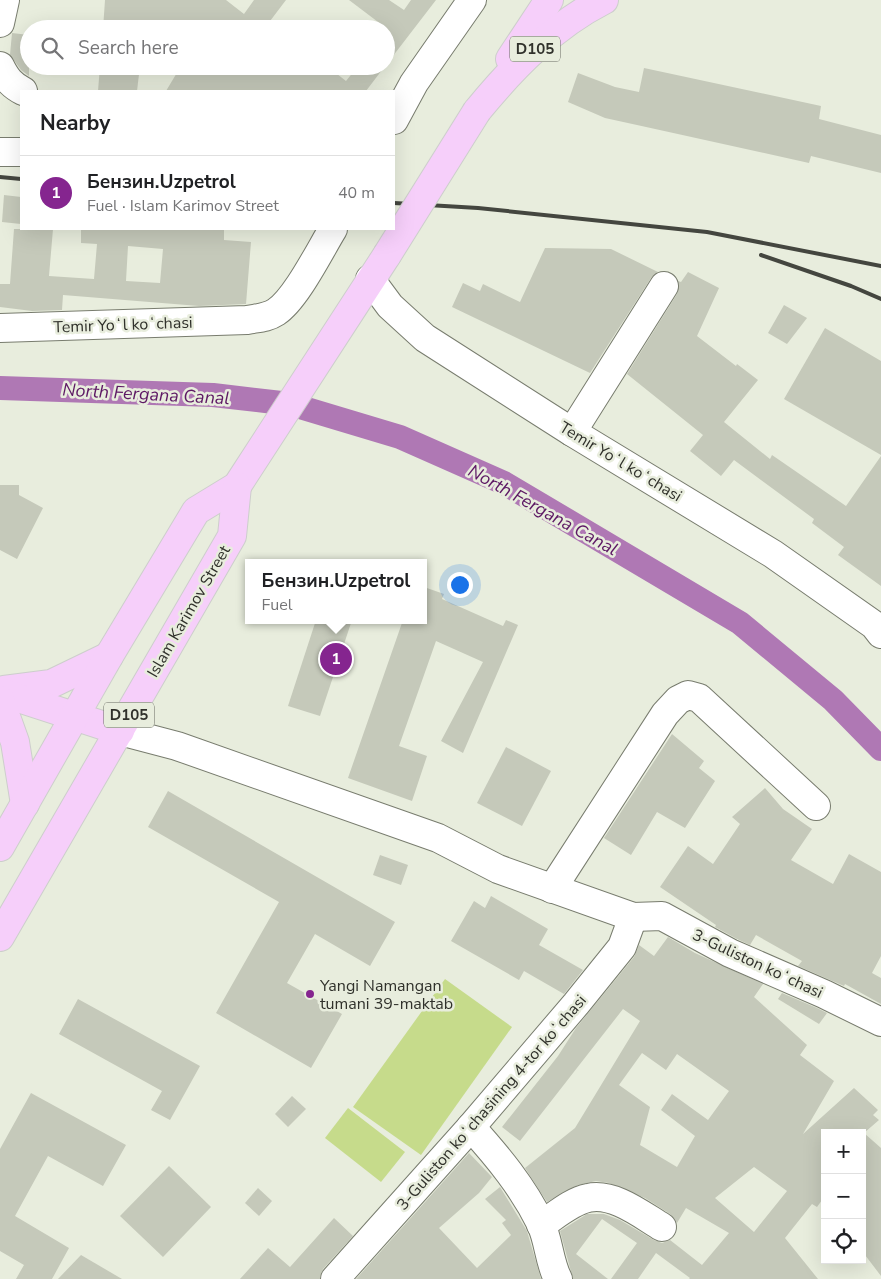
<!DOCTYPE html>
<meta charset="utf-8">
<style>
body{margin:0;font-family:"Nunito Sans",sans-serif;background:#f2f2f2;color:#202124}
.controls{position:absolute;right:15px;bottom:15px;display:grid;overflow:hidden;border-radius:0px;box-shadow:0 5px 20px #0002}
.controls button{width:45px;height:45px;display:grid;place-items:center;padding:0;border:0;border-bottom:1px solid #e0e0e0;background:#fff;color:#202124;font:25px sans-serif}
.you{position:absolute;left:459px;top:584px;width:18px;height:18px;margin:-12px;border:4px solid #fff;border-radius:50%;background:#1a73e8;box-shadow:0 0 0 8px #1a73e833}
.badge{display:grid;place-items:center;width:32px;height:32px;border-radius:50%;background:#85258f;color:#fff;font-size:16px;font-weight:700}
.pin{position:absolute;translate:-50% -50%;border:2px solid #fff;box-shadow:0 1px 5px #0006}
.popup{position:absolute;left:245px;top:559px;width:182px;height:65px;box-sizing:border-box;display:grid;place-content:center;border-radius:0px;background:#fff;filter:drop-shadow(0 1px 4px #0005);font-size:16px;white-space:nowrap;color:#757577}
.popup b{font-size:19px;color:#202124}
.popup::after{content:'';position:absolute;left:50%;top:100%;margin-left:-10px;border:10px solid transparent;border-top-color:#fff}
.list{margin:0;padding:0;list-style:none}
h2{display:flex;justify-content:space-between;align-items:center;height:65px;margin:0;padding:0 20px;font-size:21px}
h2 small{font-size:16px;font-weight:400;color:#757577}
.list li{display:grid;grid-template-columns:32px 1fr auto;gap:15px;align-items:center;box-sizing:border-box;height:75px;padding:0 20px;border-top:1px solid #e0e0e0}
.list b{display:block;font-size:19px;white-space:nowrap}
.list p{margin:0;font-size:16px;white-space:nowrap;color:#757577}
.list em{font-size:16px;font-style:normal;color:#757577}
.icon{flex:none;width:28px;height:28px;fill:none;stroke:currentColor;stroke-width:2;stroke-linecap:round;stroke-linejoin:round}
.map{position:relative;flex:none;width:881px;height:1279px;overflow:hidden}
.search{position:absolute;background:#fff;box-shadow:0 5px 20px #0002;left:20px;top:20px;width:375px;height:55px;display:flex;align-items:center;gap:12px;box-sizing:border-box;padding:0 18px;border-radius:28px;color:#757577;font-size:19px}
.panel{position:absolute;background:#fff;box-shadow:0 5px 20px #0002;left:20px;top:90px;width:375px;height:140px;border-radius:0px}
.map>svg:first-child{display:block}
.green{fill:#c6db8b}
.lines{fill:none;stroke-linecap:round;stroke-linejoin:round}
.canal{stroke:#af78b4;stroke-width:24}
.building{fill:#c5c9ba;fill-rule:evenodd}
.minor-casing{stroke:#787c6e;stroke-width:30}
.major-casing{stroke:#cdcecc;stroke-width:30}
.minor{stroke:#fff;stroke-width:28}
.major{stroke:#f6cffa;stroke-width:28}
.rail{stroke:#44463f;stroke-width:4}
.major-bridge-casing{stroke:#cdcecc;stroke-width:30;stroke-linecap:butt}
.major-bridge{stroke:#f6cffa;stroke-width:28}
.poi-dot{fill:#85258f;stroke:#e8eddd;stroke-width:2}
.labels{text-anchor:middle;stroke-width:5;stroke-linejoin:round;paint-order:stroke}
.shield{fill:#e8eddd;stroke:#676960;stroke-width:1}
.shield-label{font-size:15px;font-weight:bold;fill:#30312b}
.street-label{font-size:16px;fill:#30312b;stroke:#e8eddd}
.poi-label{font-size:16px;fill:#30312b;stroke:#e8eddd;text-anchor:start}
.water-label{font-size:18px;font-style:italic;fill:#5d1864;stroke:#e8eddd}
</style>
<div class="map">
<svg width="881" height="1279" viewBox="0 0 881 1279">
<rect width="100%" height="100%" fill="#e8eddd"/>
<g class="green">
<path d="M 445,979 L 512,1027 L 421,1155 L 353,1107 Z"/>
<path d="M 348,1108 L 405,1152 L 381,1182 L 325,1138 Z"/>
</g>
<g class="lines">
<path class="canal" d="M 0,388 L 213,395 L 290,404 L 400,437 L 504,483 L 740,623 L 833,700 L 881,749"/>
</g>
<g class="building">
<path d="M 105,0 L 226,0 L 244,14 L 254,0 L 286,0 L 264,29 L 103,29 Z"/>
<path d="M 349,0 L 389,0 L 404,10 L 411,0 L 436,0 L 386,65 L 386,28 Z"/>
<path d="M 12,33 L 29,35 L 29,76 L 21,70 L 10,55 Z"/>
<path d="M 100,66 L 140,66 L 137,91 L 98,91 Z"/>
<path d="M 181,66 L 327,66 L 346,81 L 358,66 L 385,66 L 366,91 L 166,91 Z"/>
<path d="M 644,68 L 821,106 L 819,119 L 881,135 L 881,173 L 811,156 L 809,163 L 637,125 L 605,118 L 568,102 L 578,73 L 615,87 L 639,92 Z"/>
<path d="M 4,195 L 21,197 L 21,224 L 2,222 Z"/>
<path d="M 14,229 L 53,229 L 49,276 L 94,279 L 97,244 L 81,243 L 81,229 L 224,229 L 224,240 L 251,242 L 246,304 L 199,306 L 63,295 L 62,310 L 32,311 L 0,307 L 0,284 L 10,284 ZM 128,246 L 163,249 L 160,283 L 126,281 Z"/>
<path d="M 545,248 L 611,249 L 658,272 L 651,278 L 590,373 L 452,307 L 463,283 L 480,291 L 483,284 L 520,302 Z"/>
<path d="M 688,272 L 719,288 L 697,336 L 736,366 L 737,364 L 758,380 L 724,422 L 770,459 L 772,455 L 846,506 L 881,456 L 881,586 L 838,555 L 844,547 L 812,523 L 814,519 L 734,460 L 721,476 L 690,451 L 703,435 L 627,374 L 677,294 L 678,281 L 681,282 Z"/>
<path d="M 784,305 L 807,318 L 787,344 L 768,333 Z"/>
<path d="M 825,328 L 881,361 L 881,455 L 784,399 Z"/>
<path d="M 0,485 L 19,485 L 19,495 L 43,508 L 17,559 L 0,550 Z"/>
<path d="M 424,587 L 444,594 L 442,599 L 503,626 L 506,620 L 518,625 L 463,753 L 441,741 L 483,662 L 436,641 L 399,746 L 427,756 L 412,801 L 348,778 L 403,620 L 424,620 Z"/>
<path d="M 316,620 L 352,620 L 320,716 L 288,706 Z"/>
<path d="M 672,734 L 704,761 L 699,768 L 715,781 L 685,828 L 657,812 L 631,855 L 604,838 Z"/>
<path d="M 506,747 L 551,771 L 522,826 L 477,803 Z"/>
<path d="M 765,788 L 783,809 L 812,829 L 791,860 L 833,884 L 849,854 L 881,872 L 881,956 L 872,973 L 881,978 L 881,1004 L 845,984 L 844,986 L 798,966 L 802,961 L 756,935 L 750,945 L 737,939 L 715,927 L 716,925 L 660,887 L 688,846 L 713,864 L 740,824 L 732,817 Z"/>
<path d="M 168,791 L 395,922 L 370,966 L 315,934 L 287,983 L 342,1014 L 311,1068 L 216,1013 L 279,902 L 148,827 Z"/>
<path d="M 380,855 L 408,865 L 401,885 L 373,875 Z"/>
<path d="M 491,896 L 548,929 L 539,945 L 583,970 L 564,994 L 524,971 L 519,980 L 451,941 L 474,901 L 485,908 Z"/>
<path d="M 668,937 L 695,953 L 763,984 L 754,997 L 807,1045 L 800,1055 L 834,1081 L 803,1134 L 854,1088 L 878,1110 L 873,1115 L 879,1120 L 864,1133 L 881,1148 L 881,1276 L 862,1251 L 862,1133 L 825,1133 L 825,1196 L 817,1207 L 812,1204 L 785,1238 L 818,1279 L 689,1279 L 690,1278 L 656,1253 L 638,1279 L 611,1279 L 637,1243 L 602,1219 L 576,1254 L 608,1279 L 573,1279 L 560,1231 L 587,1214 L 604,1214 L 620,1220 L 654,1240 L 662,1243 L 670,1240 L 702,1265 L 729,1233 L 686,1208 L 677,1223 L 670,1214 L 645,1198 L 609,1183 L 596,1181 L 578,1185 L 547,1202 L 525,1168 L 575,1128 L 640,1021 L 623,1009 L 520,1141 L 502,1127 L 558,1056 L 576,1028 L 634,957 L 639,945 L 654,956 ZM 642,1053 L 666,1070 L 677,1054 L 729,1091 L 708,1120 L 672,1094 L 661,1110 L 695,1136 L 677,1167 L 640,1145 L 650,1107 L 619,1085 ZM 754,1167 L 787,1191 L 754,1232 L 715,1198 Z"/>
<path d="M 782,993 L 817,1008 L 827,1013 L 819,1024 L 778,999 Z"/>
<path d="M 78,999 L 200,1066 L 170,1120 L 151,1110 L 162,1091 L 59,1034 Z"/>
<path d="M 31,1093 L 126,1145 L 103,1186 L 48,1156 L 15,1216 L 69,1248 L 52,1279 L 16,1279 L 24,1265 L 0,1251 L 0,1149 Z"/>
<path d="M 292,1096 L 306,1109 L 288,1127 L 275,1114 Z"/>
<path d="M 469,1153 L 492,1177 L 479,1193 L 439,1228 L 477,1268 L 511,1235 L 502,1223 L 506,1220 L 485,1199 L 500,1187 L 527,1231 L 541,1279 L 356,1279 Z"/>
<path d="M 169,1166 L 211,1207 L 163,1257 L 120,1216 Z"/>
<path d="M 258,1188 L 272,1201 L 259,1216 L 245,1203 Z"/>
<path d="M 334,1218 L 353,1236 L 323,1269 L 320,1279 L 240,1279 L 268,1248 L 290,1267 Z"/>
<path d="M 81,1255 L 122,1279 L 58,1279 Z"/>
</g>
<g class="lines">
<defs>
<g id="minor">
<path d="M 0,23 L 5,0"/>
<path d="M 0,66 C 6,78 11,85 23,91"/>
<path d="M 394,120 L 414,83 L 472,0"/>
<path d="M 0,152 L 21,152"/>
<path d="M 370,279 L 390,306 L 425,338 L 572,432 L 773,554 L 874,625 L 881,634"/>
<path d="M 0,328 L 247,320 C 257,318 267,318 276,312 C 296,299 320,250 333,229"/>
<path d="M 572,432 L 664,286"/>
<path d="M 120,731 L 177,746 L 438,838 L 498,869 L 633,917 L 662,916 L 730,953 L 824,994 L 881,1022"/>
<path d="M 552,889 L 665,714 L 678,700 L 688,695 L 699,698 L 816,806"/>
<path d="M 471,1127 C 498,1157 523,1187 541,1224 C 549,1241 549,1262 558,1279"/>
<path d="M 541,1225 C 555,1216 572,1201 588,1198 C 613,1192 642,1215 662,1227"/>
<path d="M 335,1279 L 471,1127 L 576,1004 L 622,947 L 633,917"/>
</g>
<g id="major">
<path d="M 510,59 L 549,0"/>
<path d="M 477,111 C 513,67 553,26 604,0"/>
<path d="M 4,690 L 51,684 L 109,656"/>
<path d="M 0,692 L 120,731"/>
<path d="M 0,700 L 15,742 L 25,804"/>
<path d="M 0,847 L 109,656 L 196,511 L 237,486 L 387,255"/>
<path d="M 0,937 L 232,536 L 237,486"/>
</g>
</defs>
<use href="#minor" class="minor-casing"/>
<use href="#major" class="major-casing"/>
<use href="#minor" class="minor"/>
<use href="#major" class="major"/>
<g class="rail">
<path d="M 0,177 L 21,179"/>
<path d="M 394,203 L 478,208 L 707,232 L 881,266"/>
<path d="M 761,255 L 851,286 L 881,299"/>
</g>
<defs>
<path id="major-bridge" d="M 387,255 L 477,111"/>
</defs>
<use href="#major-bridge" class="major-bridge-casing"/>
<use href="#major-bridge" class="major-bridge"/>
</g>
<circle class="poi-dot" cx="310" cy="994" r="5"/>
<g class="labels">
<g class="shield">
<rect x="510" y="36.5" width="50" height="25" rx="4"/>
<rect x="104" y="702.5" width="50" height="25" rx="4"/>
</g>
<g class="shield-label">
<text x="535" y="54">D105</text>
<text x="129" y="720">D105</text>
</g>
<g class="street-label">
<text transform="translate(123 324) rotate(-2)" y="6">Temir Yoʻl koʻchasi</text>
<text transform="translate(621 461) rotate(31)" y="6">Temir Yoʻl koʻchasi</text>
<text transform="translate(188 611) rotate(-60)" y="6">Islam Karimov Street</text>
<text transform="translate(758 963) rotate(25)" y="6">3-Guliston koʻchasi</text>
<text transform="translate(491 1102) rotate(-49)" y="6">3-Guliston koʻchasining 4-tor koʻchasi</text>
</g>
<g class="poi-label">
<text x="320" y="991">Yangi Namangan<tspan x="320" dy="18">tumani 39-maktab</tspan></text>
</g>
<g class="water-label">
<text transform="translate(146 394) rotate(3)" y="6">North Fergana Canal</text>
<text transform="translate(543 510) rotate(29)" y="6">North Fergana Canal</text>
</g>
</g>
</svg>
<div class="controls">
<button>+</button>
<button>−</button>
<button><svg class="icon" aria-label="locate" viewBox="0 0 24 24"><circle cx="12" cy="12" r="6"/><path d="M12 2v4M12 18v4M2 12h4M18 12h4"/></svg></button>
</div>
<div class="you"></div>
<div class="pin badge" style="left:336px;top:659px">1</div>
<div class="popup"><b>Бензин.Uzpetrol</b>Fuel</div>
<div class="search"><svg class="icon" aria-label="search" viewBox="0 0 24 24"><circle cx="10" cy="10" r="6"/><path d="M15 15l6 6"/></svg>Search here</div>
<section class="panel">
<h2>Nearby<small></small></h2>
<ul class="list">
<li><span class="badge">1</span><div><b>Бензин.Uzpetrol</b><p>Fuel · Islam Karimov Street</p></div><em>40 m</em></li>
</ul>
</section>
</div>
